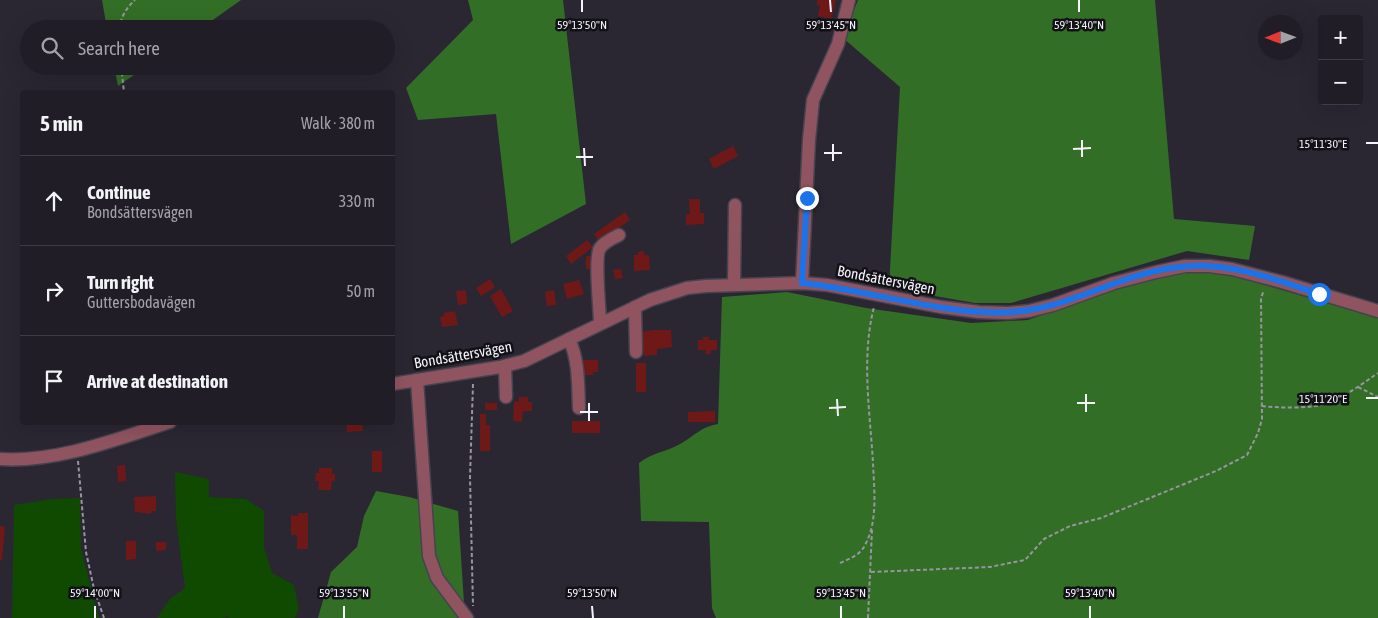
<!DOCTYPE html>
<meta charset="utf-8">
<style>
body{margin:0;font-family:"Asap Condensed",sans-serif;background:#28262e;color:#f1f3f6}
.controls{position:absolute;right:15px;top:15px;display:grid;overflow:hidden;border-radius:5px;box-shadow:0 5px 20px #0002}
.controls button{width:45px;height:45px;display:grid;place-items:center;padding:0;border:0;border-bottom:1px solid #3d3b43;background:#201d26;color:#f1f3f6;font:25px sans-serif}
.compass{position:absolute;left:1258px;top:15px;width:45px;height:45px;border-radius:50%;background:#201d26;box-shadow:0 5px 20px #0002;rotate:269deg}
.stop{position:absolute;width:15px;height:15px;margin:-11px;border:4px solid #1a73e8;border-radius:50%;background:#fff}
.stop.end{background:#1a73e8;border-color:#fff;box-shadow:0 1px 5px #0008}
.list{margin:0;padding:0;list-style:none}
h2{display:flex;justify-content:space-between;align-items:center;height:65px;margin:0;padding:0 20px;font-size:21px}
h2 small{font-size:16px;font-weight:400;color:#a2a2a7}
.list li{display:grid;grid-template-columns:32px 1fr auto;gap:15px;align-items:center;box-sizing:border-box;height:90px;padding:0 20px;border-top:1px solid #3d3b43}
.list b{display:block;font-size:19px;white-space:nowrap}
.list p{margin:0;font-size:16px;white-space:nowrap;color:#a2a2a7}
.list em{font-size:16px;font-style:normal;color:#a2a2a7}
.icon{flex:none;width:28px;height:28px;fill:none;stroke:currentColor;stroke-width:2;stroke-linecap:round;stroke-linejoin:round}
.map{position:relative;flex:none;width:1378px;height:618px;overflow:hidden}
.search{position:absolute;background:#201d26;box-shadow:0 5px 20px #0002;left:20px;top:20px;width:375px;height:55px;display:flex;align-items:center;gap:12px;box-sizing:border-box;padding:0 18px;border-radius:28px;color:#a2a2a7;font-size:19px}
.panel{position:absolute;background:#201d26;box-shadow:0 5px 20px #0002;left:20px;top:90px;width:375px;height:335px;border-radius:5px}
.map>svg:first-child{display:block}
.green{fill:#0f4a00}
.forest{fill:#336e27}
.building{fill:#6f1818}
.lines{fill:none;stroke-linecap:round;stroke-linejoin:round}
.minor-casing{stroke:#46434f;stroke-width:15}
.path{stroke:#9895a0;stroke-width:2;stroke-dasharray:4 2.5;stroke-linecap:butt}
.minor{stroke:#905460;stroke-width:12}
.route{stroke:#1a73e8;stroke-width:6}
.ticks{fill:none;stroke:#f4f2fb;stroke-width:2}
.labels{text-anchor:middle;stroke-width:5;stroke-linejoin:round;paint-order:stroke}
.street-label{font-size:15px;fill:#f4f2fb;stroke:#121116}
.ticks-label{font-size:12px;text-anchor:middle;fill:#f4f2fb;stroke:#121116;stroke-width:5;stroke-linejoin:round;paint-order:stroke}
</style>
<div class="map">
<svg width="1378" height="618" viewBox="0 0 1378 618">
<rect width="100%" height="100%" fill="#2a2733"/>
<g class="green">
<path d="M 175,472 L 209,479 L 209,497 L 246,499 L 264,511 L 264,548 L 272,573 L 294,585 L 299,609 L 295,618 L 229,618 L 228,616 L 223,618 L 157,618 L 170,599 L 185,588 L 176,519 Z"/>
<path d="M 80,498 L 81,549 L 99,618 L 12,618 L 14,505 L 52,499 Z"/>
</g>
<g class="forest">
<path d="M 102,0 L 241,0 L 200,29 L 107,29 Z"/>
<path d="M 468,0 L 563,0 L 586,204 L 511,244 L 496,114 L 418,120 L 406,88 L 473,20 Z"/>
<path d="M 858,0 L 1155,0 L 1174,219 L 1255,226 L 1249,260 L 1187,251 L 1011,303 L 975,303 L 889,288 L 900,87 L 843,38 Z"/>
<path d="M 114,66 L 147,66 L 118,86 Z"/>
<path d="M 1185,270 L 1231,275 L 1378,318 L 1378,618 L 716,618 L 712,608 L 709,522 L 641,521 L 639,463 C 651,453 666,452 680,444 C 693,437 702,426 718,424 L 722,297 L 787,292 L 866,308 L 971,323 L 1028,320 L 1127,285 Z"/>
<path d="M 376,491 L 409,497 L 458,511 L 465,618 L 318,618 L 331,572 L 357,547 L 364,516 Z"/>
</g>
<g class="building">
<path d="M 817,0 L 836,0 L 831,19 L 818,16 L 820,5 L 817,5 Z"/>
<path d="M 733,146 L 738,156 L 714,169 L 709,159 Z"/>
<path d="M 689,199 L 700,199 L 700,213 L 704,213 L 704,224 L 686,225 L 686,214 L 690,214 Z"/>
<path d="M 625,212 L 630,220 L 599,242 L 594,234 Z"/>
<path d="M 587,240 L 593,247 L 571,264 L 566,256 Z"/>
<path d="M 644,251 L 644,255 L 649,255 L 650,270 L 634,271 L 634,255 L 638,255 L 638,252 Z"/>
<path d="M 586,256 L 591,256 L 592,269 L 586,269 Z"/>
<path d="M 621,269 L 623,278 L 615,279 L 613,270 Z"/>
<path d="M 490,279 L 495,287 L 481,296 L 476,288 Z"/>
<path d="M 579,280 L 584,294 L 567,299 L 563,284 Z"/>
<path d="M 501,289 L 513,311 L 502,317 L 490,296 Z"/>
<path d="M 466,290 L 467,304 L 458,305 L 456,291 Z"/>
<path d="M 554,290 L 556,305 L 547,306 L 545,292 Z"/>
<path d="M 455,311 L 458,325 L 442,327 L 440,317 L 444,316 L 444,313 Z"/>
<path d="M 654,330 L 671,330 L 672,347 L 657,349 L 657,355 L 644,356 L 641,332 Z"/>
<path d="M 703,337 L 709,337 L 709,340 L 717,340 L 717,350 L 711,350 L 711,354 L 705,354 L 706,350 L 698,350 L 698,340 L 703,340 Z"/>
<path d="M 580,360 L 598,360 L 598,372 L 593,372 L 593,375 L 585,375 L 585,372 L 580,372 Z"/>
<rect x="636" y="363" width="10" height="29"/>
<path d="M 519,397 L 528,397 L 528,402 L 532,402 L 532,411 L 523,411 L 522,422 L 513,421 L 514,401 L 519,402 Z"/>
<rect x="485" y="403" width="12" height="7"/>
<path d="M 715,411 L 715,422 L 688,422 L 688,412 Z"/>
<path d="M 480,414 L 486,414 L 486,425 L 490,425 L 490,451 L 480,451 Z"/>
<rect x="572" y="421" width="28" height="12"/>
<path d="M 346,422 L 362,422 L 363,431 L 347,432 Z"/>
<rect x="372" y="451" width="10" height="21"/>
<path d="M 125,465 L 126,481 L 118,482 L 117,466 Z"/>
<path d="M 319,468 L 332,468 L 332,474 L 335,474 L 335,481 L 332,481 L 331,490 L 318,490 L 319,481 L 315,481 L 316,473 L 319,473 Z"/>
<path d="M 156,496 L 156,511 L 151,511 L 151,514 L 135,512 L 134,497 Z"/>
<path d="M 298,513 L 308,513 L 308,549 L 297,549 L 297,535 L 291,535 L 291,515 L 298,516 Z"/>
<path d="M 0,526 L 5,527 L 2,561 L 0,560 Z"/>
<path d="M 126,541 L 136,541 L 136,559 L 126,560 Z"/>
<path d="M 156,542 L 166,542 L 166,550 L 156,551 Z"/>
</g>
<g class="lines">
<defs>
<g id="minor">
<path d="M 802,283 L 809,140 L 813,100 L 838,44 L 849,0"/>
<path d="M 734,285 L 735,205"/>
<path d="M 635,307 L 636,352"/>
<path d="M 600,323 C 600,310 594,257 600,248 C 604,242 613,238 619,235"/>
<path d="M 569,339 C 579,360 578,385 579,408"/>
<path d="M 505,366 L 506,397"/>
<path d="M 417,380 L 429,556 L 437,578 L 467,618"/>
<path d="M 392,384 L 500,367 L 524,361 L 650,300 L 687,288 L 706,286 L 802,283 L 827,285 L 941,307 L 979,312 L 1008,313 L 1029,311 L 1053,305 L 1114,283 L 1156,272 L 1185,266 L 1209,266 L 1232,269 L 1282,282 L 1378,311"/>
<path d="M 0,459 C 56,463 117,439 170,422"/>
</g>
</defs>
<use href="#minor" class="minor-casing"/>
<g class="path">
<path d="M 119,29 C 121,17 126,8 135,0"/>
<path d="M 121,66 L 124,92"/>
<path d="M 473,384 L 470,477 L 473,606"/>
<path d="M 1358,387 L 1378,397"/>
<path d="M 1262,406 C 1278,408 1314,409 1328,403 C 1346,396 1362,384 1378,373"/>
<path d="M 78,461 L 86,552 L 94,589 L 104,618"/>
<path d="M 840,563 C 851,558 861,555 866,543 C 878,520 874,488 873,463 C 870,412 861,357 874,307"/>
<path d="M 871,572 L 990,567 L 1025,560 L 1044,539 L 1070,526 L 1101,518 L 1216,471 L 1247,455 L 1258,433 L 1262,419 L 1261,298 L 1264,290"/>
<path d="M 868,618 L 872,530"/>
</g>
<use href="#minor" class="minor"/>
</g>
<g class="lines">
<path class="route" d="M 807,198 L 802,283 C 870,290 944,316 1011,312 C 1046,310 1080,296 1113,284 C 1142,273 1177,264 1209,266 C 1246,268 1283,282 1319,294"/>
</g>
<path class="ticks" d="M 582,0 L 582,12M 830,0 L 831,12M 1079,0 L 1079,12M 1082,140 L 1082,157M 1366,143 L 1378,143M 833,144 L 833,161M 584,148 L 585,166M 1073,149 L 1091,148M 824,153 L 842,153M 576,157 L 593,157M 1086,394 L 1086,412M 1366,398 L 1378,398M 837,399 L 838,416M 589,403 L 589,421M 1077,403 L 1095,403M 829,408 L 846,407M 580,412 L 598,412M 95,606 L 95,618M 344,606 L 344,618M 592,606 L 593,618M 841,606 L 841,618M 1090,606 L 1090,618"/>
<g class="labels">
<g class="street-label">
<text transform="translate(886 280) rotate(11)" y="5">Bondsättersvägen</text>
<text transform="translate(463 355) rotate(-10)" y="5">Bondsättersvägen</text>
</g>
</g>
<g class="ticks-label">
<text x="582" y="29">59°13'50"N</text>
<text x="831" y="29">59°13'45"N</text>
<text x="1079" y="29">59°13'40"N</text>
<text x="1323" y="148">15°11'30"E</text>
<text x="1323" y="403">15°11'20"E</text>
<text x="95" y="597">59°14'00"N</text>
<text x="344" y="597">59°13'55"N</text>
<text x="592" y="597">59°13'50"N</text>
<text x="841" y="597">59°13'45"N</text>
<text x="1090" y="597">59°13'40"N</text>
</g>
</svg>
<div class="controls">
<button>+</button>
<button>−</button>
</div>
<svg class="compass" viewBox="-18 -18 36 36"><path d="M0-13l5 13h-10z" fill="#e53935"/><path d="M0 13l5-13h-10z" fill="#a2a2a7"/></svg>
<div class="stop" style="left:1319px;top:294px"></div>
<div class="stop end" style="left:807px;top:198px"></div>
<div class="search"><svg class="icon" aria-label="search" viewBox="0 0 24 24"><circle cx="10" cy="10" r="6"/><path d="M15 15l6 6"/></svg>Search here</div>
<section class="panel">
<h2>5 min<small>Walk · 380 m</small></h2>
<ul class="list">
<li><svg class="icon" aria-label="ahead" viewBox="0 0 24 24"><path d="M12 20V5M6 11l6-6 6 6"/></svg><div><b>Continue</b><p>Bondsättersvägen</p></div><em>330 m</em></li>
<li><svg class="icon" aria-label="right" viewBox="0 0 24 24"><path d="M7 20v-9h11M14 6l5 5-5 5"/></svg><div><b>Turn right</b><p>Guttersbodavägen</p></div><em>50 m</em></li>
<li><svg class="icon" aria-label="arrive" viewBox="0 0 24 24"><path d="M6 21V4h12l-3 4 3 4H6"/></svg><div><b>Arrive at destination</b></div></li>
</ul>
</section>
</div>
